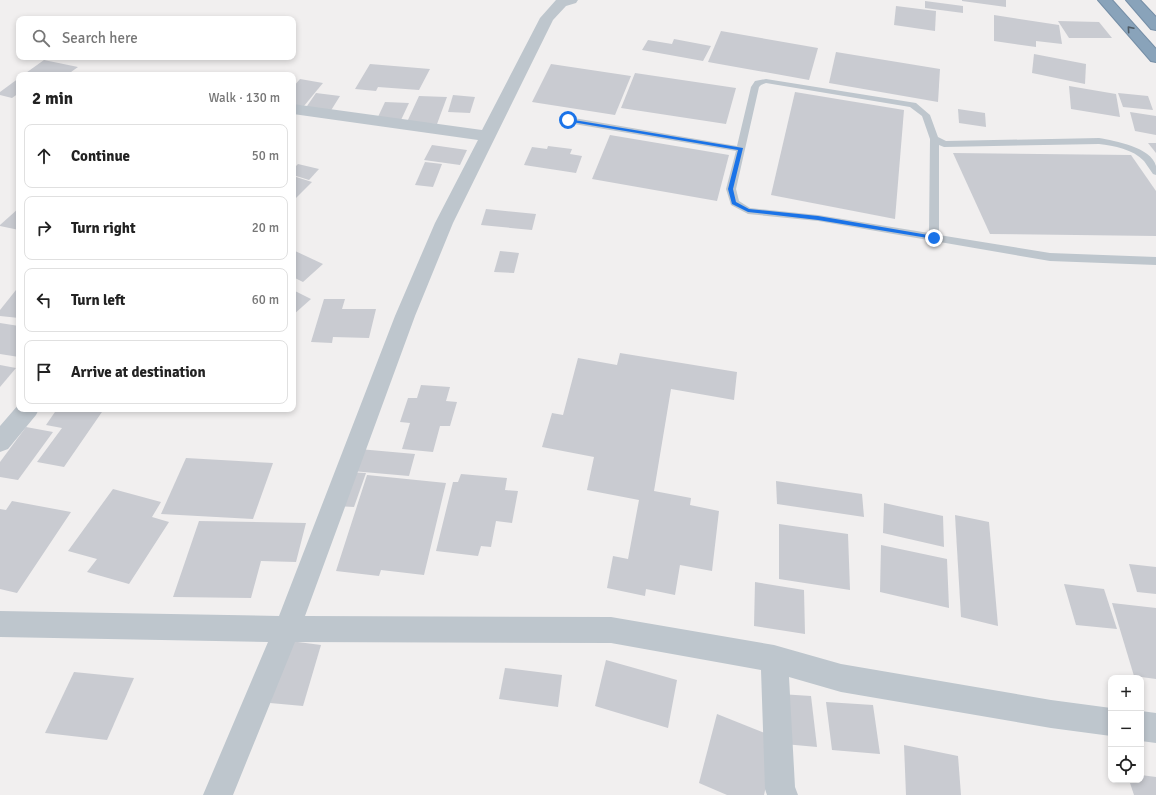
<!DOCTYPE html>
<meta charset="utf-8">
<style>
body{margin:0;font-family:Signika,sans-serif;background:#f2f2f2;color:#222}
.controls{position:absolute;right:12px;bottom:12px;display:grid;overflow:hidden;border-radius:8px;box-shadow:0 2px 6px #0003}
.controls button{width:36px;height:36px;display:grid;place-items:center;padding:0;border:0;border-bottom:1px solid #e0e0e0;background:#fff;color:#222;font:20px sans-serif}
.stop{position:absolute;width:12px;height:12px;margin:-9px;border:3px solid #1a73e8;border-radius:50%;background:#fff}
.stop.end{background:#1a73e8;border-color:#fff;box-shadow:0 1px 4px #0008}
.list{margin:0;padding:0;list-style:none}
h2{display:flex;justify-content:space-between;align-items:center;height:52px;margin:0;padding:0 16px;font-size:17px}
h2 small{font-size:13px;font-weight:400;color:#767676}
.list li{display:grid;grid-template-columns:26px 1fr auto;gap:12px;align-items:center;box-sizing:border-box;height:64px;margin:0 8px 8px;padding:0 8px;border:1px solid #e0e0e0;border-radius:8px}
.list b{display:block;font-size:15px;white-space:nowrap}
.list em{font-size:13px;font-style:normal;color:#767676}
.icon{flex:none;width:22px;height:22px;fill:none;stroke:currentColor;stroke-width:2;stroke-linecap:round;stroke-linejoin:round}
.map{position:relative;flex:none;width:1156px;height:795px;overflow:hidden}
.search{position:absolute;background:#fff;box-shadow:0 2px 6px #0003;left:16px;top:16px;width:280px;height:44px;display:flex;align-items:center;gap:10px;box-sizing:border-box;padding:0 14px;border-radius:8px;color:#767676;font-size:15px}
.panel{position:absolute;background:#fff;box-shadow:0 2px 6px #0003;left:16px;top:72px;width:280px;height:340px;border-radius:8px}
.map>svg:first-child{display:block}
.building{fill:#c9cbd1}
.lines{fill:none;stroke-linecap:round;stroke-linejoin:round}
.highway-casing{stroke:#758ea6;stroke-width:2}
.lane{fill:#bec6cd;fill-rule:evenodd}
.street{fill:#bec6cd;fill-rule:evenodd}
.highway{fill:#89a3ba;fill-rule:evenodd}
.oneway{stroke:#4e5a64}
.route{fill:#1a73e8}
</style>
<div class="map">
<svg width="1156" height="795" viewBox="0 0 1156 795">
<rect width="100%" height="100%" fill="#f1efef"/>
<g class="building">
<path d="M 962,0 L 1006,0 L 1006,7 L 962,1 Z"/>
<path d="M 925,1 L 963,6 L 963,13 L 925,8 Z"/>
<path d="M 896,6 L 936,11 L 935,31 L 894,25 Z"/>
<path d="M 994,15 L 1059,25 L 1062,44 L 1036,41 L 1036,47 L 994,41 Z"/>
<path d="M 1058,21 L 1099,22 L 1112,38 L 1069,38 Z"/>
<path d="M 721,31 L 818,48 L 809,80 L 708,62 Z"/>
<path d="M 674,39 L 711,46 L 703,61 L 642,50 L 648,40 L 672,44 Z"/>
<path d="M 836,52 L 940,69 L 938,102 L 829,83 Z"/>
<path d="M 1034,54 L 1086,64 L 1085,84 L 1032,73 Z"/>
<path d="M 44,60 L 78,67 L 71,72 L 77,73 L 75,75 L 23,75 Z"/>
<path d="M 370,64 L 430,69 L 419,90 L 378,87 L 376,91 L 355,89 Z"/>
<path d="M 551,64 L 631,76 L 615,115 L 532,102 Z"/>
<path d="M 635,73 L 736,88 L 726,124 L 621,108 Z"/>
<path d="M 19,78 L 19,93 L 12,98 L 0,95 L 0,92 Z"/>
<path d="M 300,79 L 323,83 L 304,106 L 293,105 L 293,87 Z"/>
<path d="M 1069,86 L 1116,94 L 1120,117 L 1071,109 Z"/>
<path d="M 795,92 L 904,110 L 895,219 L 771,195 Z"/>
<path d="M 316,93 L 340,96 L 330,112 L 305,109 Z"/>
<path d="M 1118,93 L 1148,96 L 1153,110 L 1123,107 Z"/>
<path d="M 453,95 L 475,97 L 470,113 L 448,112 Z"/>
<path d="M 419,96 L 447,97 L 437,124 L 407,122 Z"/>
<path d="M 385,102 L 409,103 L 401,120 L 377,119 Z"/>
<path d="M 958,109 L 985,113 L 986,127 L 959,123 Z"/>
<path d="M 1130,112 L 1156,116 L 1156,135 L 1135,131 Z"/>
<path d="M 610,135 L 729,155 L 717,201 L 592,179 Z"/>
<path d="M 1148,143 L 1156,143 L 1156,153 Z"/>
<path d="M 432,145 L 467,150 L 460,165 L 424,160 Z"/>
<path d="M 548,146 L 572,149 L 570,154 L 582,156 L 576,173 L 524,165 L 532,147 L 547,149 Z"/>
<path d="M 953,153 L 1131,155 L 1156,191 L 1156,236 L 990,234 Z"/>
<path d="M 425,162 L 442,164 L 433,187 L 415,185 Z"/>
<path d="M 298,164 L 319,169 L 309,180 L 293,175 L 293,169 Z"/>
<path d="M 293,176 L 312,182 L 293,201 Z"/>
<path d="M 19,208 L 19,230 L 0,226 L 0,225 Z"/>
<path d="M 486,209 L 536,214 L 532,230 L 481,225 Z"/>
<path d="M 293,250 L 323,264 L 303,282 L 293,277 Z"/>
<path d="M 500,251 L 519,253 L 514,273 L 494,272 Z"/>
<path d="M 16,290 L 19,290 L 19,318 L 0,316 L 0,310 Z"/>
<path d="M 293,290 L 311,299 L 293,315 Z"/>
<path d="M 324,299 L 345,299 L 342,309 L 376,309 L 369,338 L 333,337 L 332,343 L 311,342 Z"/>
<path d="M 0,323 L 19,326 L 19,357 L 0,354 Z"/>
<path d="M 620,353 L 737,372 L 734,400 L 671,389 L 654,491 L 691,498 L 690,505 L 719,511 L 712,571 L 680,565 L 675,595 L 646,589 L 645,596 L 607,588 L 613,556 L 628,559 L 639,500 L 587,490 L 594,457 L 542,447 L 552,413 L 563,415 L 578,358 L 617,365 Z"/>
<path d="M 0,365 L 16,368 L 0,387 Z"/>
<path d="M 421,385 L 450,387 L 446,401 L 457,402 L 450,426 L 440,426 L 433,452 L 402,449 L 410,423 L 400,422 L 408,398 L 417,398 Z"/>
<path d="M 57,409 L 104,409 L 64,467 L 37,462 L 62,428 L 46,425 Z"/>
<path d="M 26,427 L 53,432 L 18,480 L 0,477 L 0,462 Z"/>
<path d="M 359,449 L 415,454 L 409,476 L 352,471 Z"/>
<path d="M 186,458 L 273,463 L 253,519 L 161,514 Z"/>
<path d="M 348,472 L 366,473 L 354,507 L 336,506 Z"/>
<path d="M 461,474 L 507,478 L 505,490 L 518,491 L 512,523 L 496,521 L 491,547 L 481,546 L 478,556 L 436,551 L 453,482 L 458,482 Z"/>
<path d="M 367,475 L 446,483 L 424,575 L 381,570 L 379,576 L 336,571 Z"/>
<path d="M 776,481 L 862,494 L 864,517 L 777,504 Z"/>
<path d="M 113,489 L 161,502 L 152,517 L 169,522 L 129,584 L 87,572 L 97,559 L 68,551 Z"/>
<path d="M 12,501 L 71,512 L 17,593 L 0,589 L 0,509 L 6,510 Z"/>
<path d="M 884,503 L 943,516 L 944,547 L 883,533 Z"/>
<path d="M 955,515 L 989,522 L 998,626 L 961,617 Z"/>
<path d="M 199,521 L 306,523 L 296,562 L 261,561 L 251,598 L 173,597 Z"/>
<path d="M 779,524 L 848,534 L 850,590 L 779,579 Z"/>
<path d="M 881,545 L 947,559 L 949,608 L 880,592 Z"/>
<path d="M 1129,564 L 1156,567 L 1156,594 L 1137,592 Z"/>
<path d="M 755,582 L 804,590 L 805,634 L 754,626 Z"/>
<path d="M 1064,584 L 1104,589 L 1117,629 L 1076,625 Z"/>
<path d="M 1112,603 L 1156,608 L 1156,679 L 1134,676 Z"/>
<path d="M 290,641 L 321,645 L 303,706 L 270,703 Z"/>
<path d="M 606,660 L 677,680 L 668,728 L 595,706 Z"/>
<path d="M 505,668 L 562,675 L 558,707 L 499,699 Z"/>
<path d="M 74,672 L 134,678 L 107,740 L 45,733 Z"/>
<path d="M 780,694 L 811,696 L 817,747 L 784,744 Z"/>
<path d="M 826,702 L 873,705 L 880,754 L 832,750 Z"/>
<path d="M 717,714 L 777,738 L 764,795 L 727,795 L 699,783 Z"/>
<path d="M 904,745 L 958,756 L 961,795 L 906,795 Z"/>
<path d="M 1141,775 L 1156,777 L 1156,795 L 1134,795 L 1129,780 L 1141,780 Z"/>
</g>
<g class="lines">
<defs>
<g id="highway">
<path d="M 1098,0 L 1112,0 L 1156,49 L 1156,62 L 1151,61 Z"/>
<path d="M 1126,0 L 1140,0 L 1156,17 L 1156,30 L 1151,29 Z"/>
</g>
</defs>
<use href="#highway" class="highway-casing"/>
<path class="lane" d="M 766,79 L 916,103 L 930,115 L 938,137 L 946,141 L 1099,138 C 1115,141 1151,147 1156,166 C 1156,168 1156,172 1156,175 L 1153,174 C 1150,170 1147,165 1144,161 C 1133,149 1114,146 1099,144 L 944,147 L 939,145 L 939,235 L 1050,253 L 1156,257 L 1156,265 L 1050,261 L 818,221 L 748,214 L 731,205 L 726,189 L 736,151 L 568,123 L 564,120 L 568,117 L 737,146 L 751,87 L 755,81 ZM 766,83 L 910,107 L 922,116 L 930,139 L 929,233 L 818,215 L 750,208 L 739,201 L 736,189 L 759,87 L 761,85 Z"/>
<g class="street">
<path d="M 556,0 L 578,0 L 576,3 L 566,6 L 553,20 L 453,223 L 415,316 L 305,616 L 611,617 L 774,645 L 841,664 L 1051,700 L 1111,708 L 1111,736 L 1051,728 L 841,692 L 789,677 L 795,787 L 798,795 L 767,795 L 765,789 L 761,670 L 611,643 L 295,642 L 233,795 L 203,795 L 268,642 L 0,637 L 0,611 L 279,616 L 395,316 L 435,223 L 478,140 L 293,114 L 293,104 L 482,130 L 540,18 Z"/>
<path d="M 19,404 L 19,409 L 39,409 L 36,415 L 8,449 L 0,452 L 0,426 Z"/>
<path d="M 1141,711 L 1156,713 L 1156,743 L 1141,741 Z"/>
</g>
<use href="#highway" class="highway"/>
</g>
<defs><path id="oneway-chevron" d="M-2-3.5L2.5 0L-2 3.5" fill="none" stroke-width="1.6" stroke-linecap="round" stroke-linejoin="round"/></defs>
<use class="oneway" href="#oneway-chevron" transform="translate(1130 29) rotate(-131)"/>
<path class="route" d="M 568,119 L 743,148 L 733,189 L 736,202 L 749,209 L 818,216 L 934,236 L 936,238 L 934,239 L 818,220 L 748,212 L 732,204 L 728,189 L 738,150 L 566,121 Z"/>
</svg>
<div class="controls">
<button>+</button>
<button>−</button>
<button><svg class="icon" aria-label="locate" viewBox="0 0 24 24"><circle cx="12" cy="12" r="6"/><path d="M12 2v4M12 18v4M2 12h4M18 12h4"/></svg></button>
</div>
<div class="stop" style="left:568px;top:120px"></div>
<div class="stop end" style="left:934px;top:238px"></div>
<div class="search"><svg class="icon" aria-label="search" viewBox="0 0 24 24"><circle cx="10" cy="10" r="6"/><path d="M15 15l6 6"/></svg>Search here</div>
<section class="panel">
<h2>2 min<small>Walk · 130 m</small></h2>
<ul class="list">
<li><svg class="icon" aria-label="ahead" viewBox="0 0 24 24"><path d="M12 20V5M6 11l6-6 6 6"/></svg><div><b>Continue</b></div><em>50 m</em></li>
<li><svg class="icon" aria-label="right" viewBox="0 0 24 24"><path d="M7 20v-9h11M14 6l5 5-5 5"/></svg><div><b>Turn right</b></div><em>20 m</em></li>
<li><svg class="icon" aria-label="left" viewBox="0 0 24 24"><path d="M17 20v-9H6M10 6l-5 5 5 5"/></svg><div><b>Turn left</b></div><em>60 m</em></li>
<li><svg class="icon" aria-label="arrive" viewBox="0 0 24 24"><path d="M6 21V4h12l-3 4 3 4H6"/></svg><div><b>Arrive at destination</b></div></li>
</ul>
</section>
</div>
